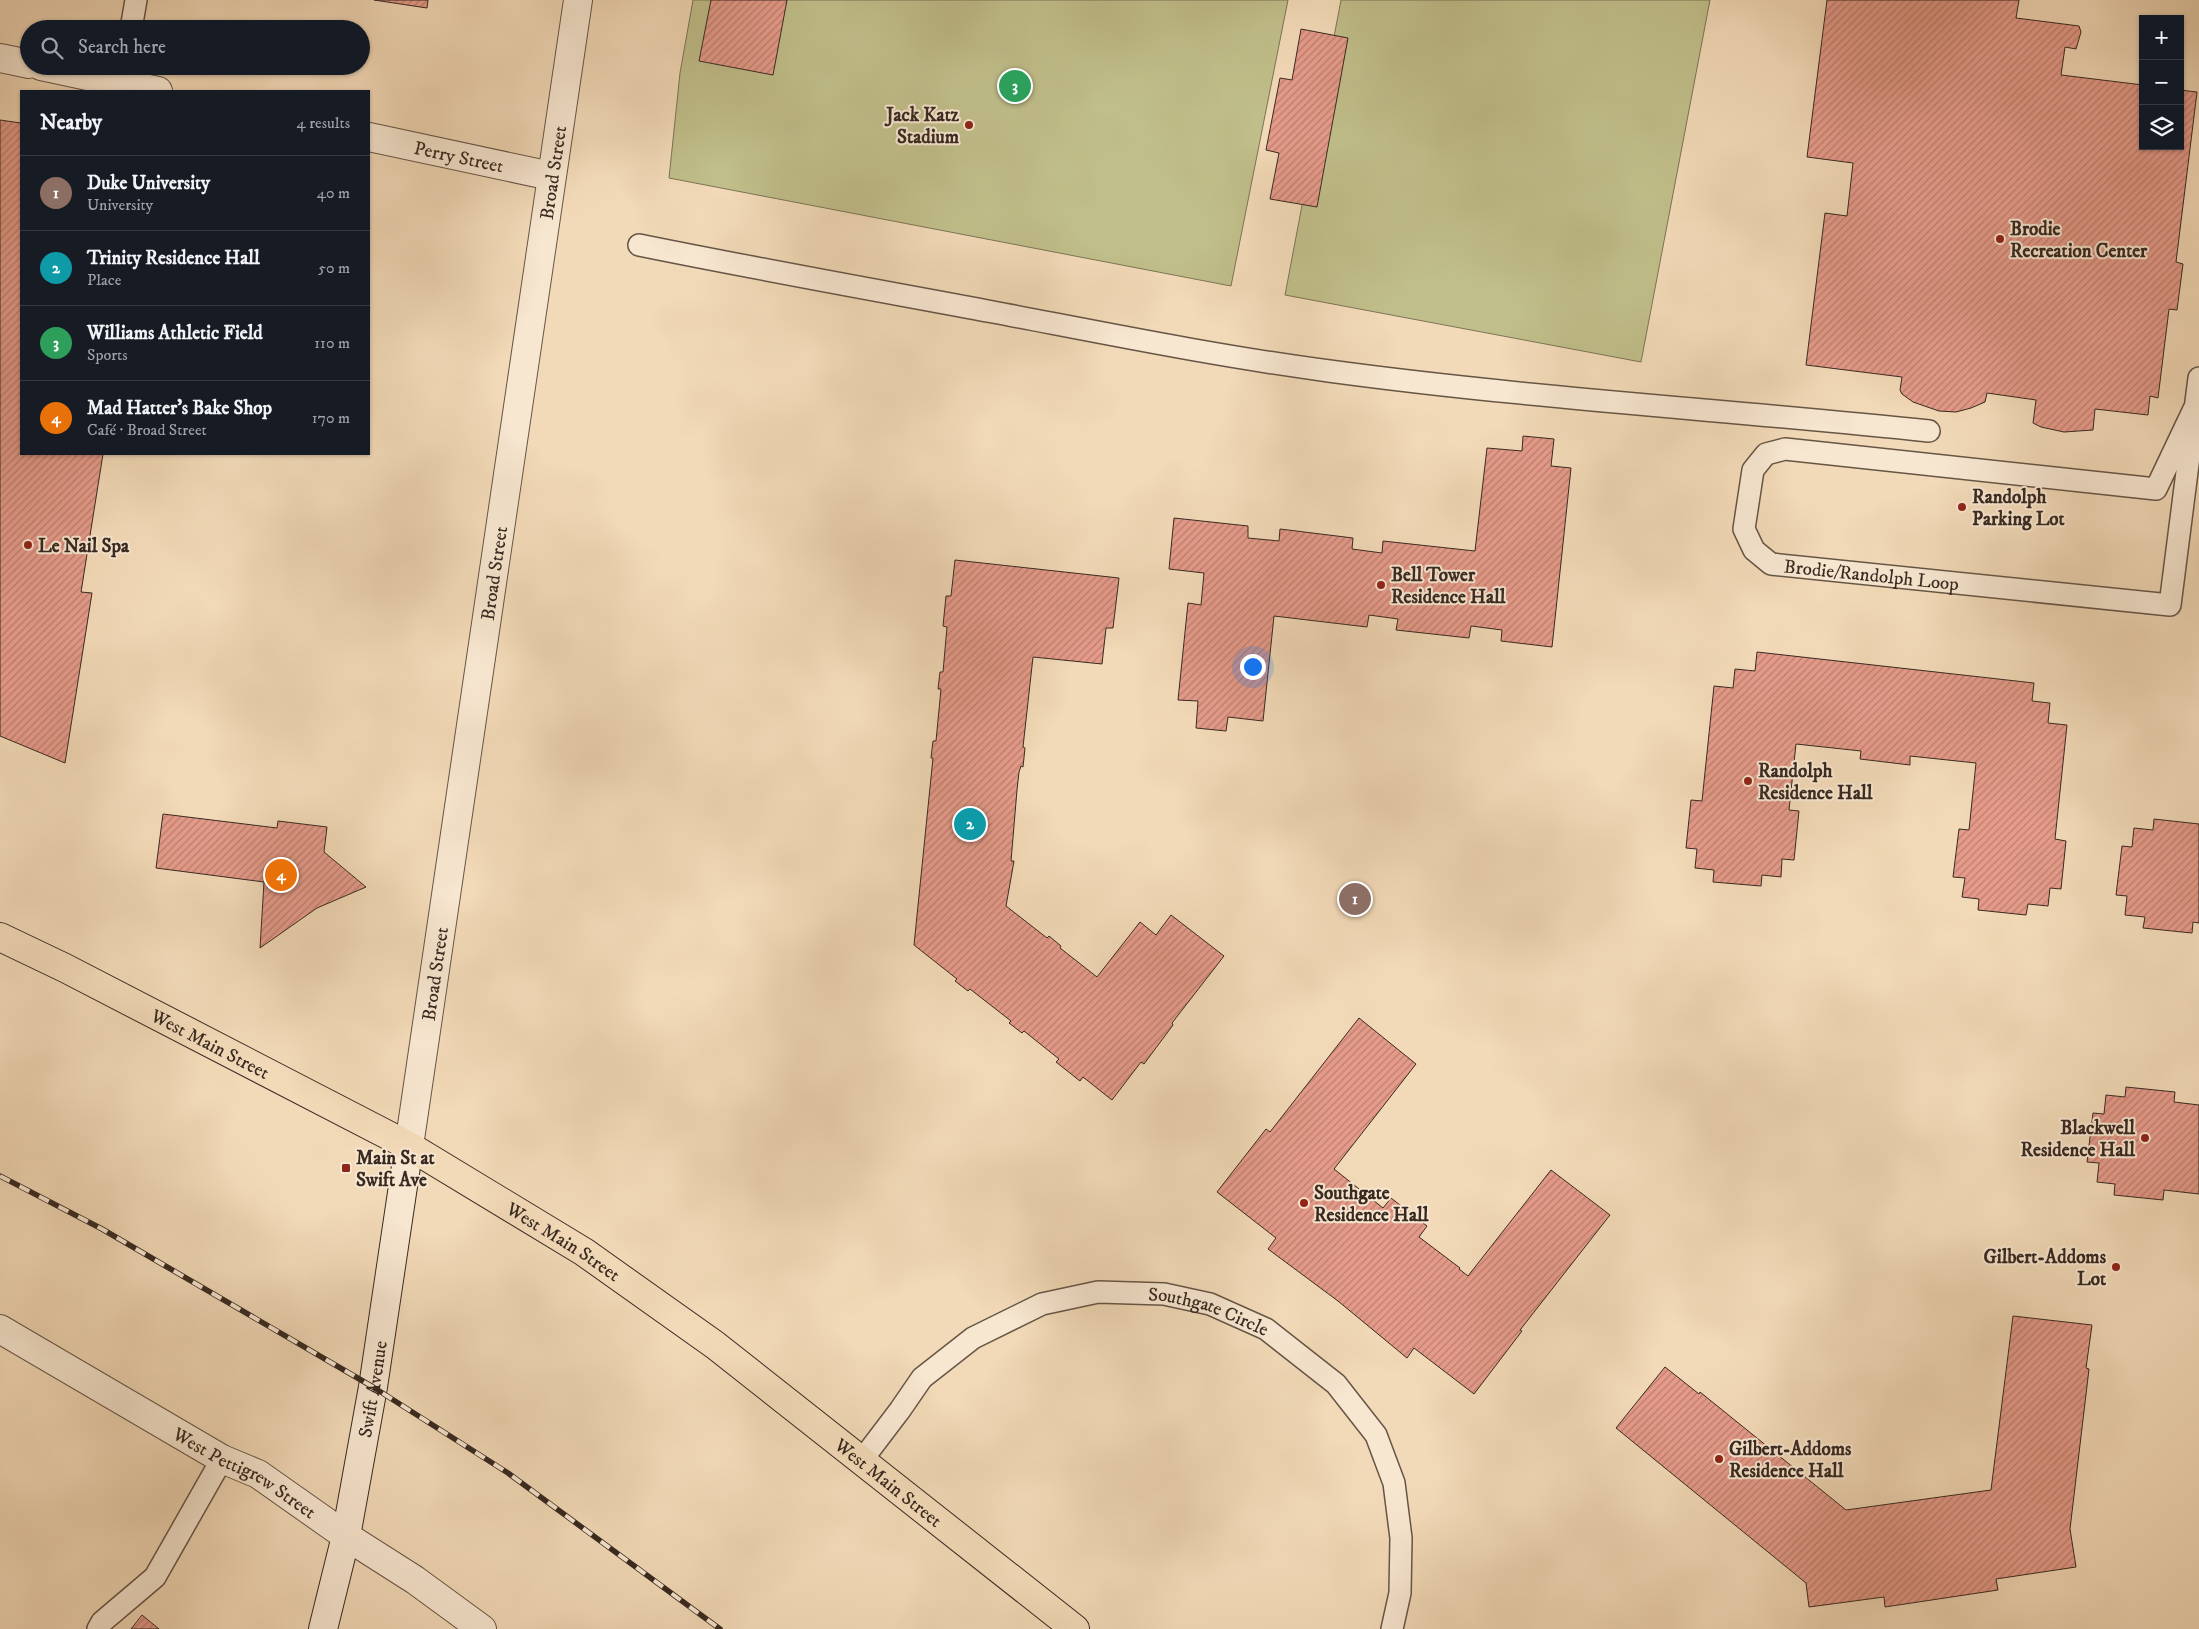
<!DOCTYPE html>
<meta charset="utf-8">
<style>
body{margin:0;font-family:"IM FELL DW Pica",serif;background:#20242c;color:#f1f3f6}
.controls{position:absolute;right:15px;top:15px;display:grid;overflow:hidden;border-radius:0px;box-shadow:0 1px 4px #0004}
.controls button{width:45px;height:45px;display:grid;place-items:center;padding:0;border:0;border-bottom:1px solid #363941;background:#171b24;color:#f1f3f6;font:25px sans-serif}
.you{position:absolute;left:1252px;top:666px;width:18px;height:18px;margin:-12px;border:4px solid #fff;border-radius:50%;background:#1a73e8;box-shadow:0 0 0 8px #1a73e833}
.badge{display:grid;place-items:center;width:32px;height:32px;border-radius:50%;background:#b45309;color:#fff;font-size:16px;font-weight:700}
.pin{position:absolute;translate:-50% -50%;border:2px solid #fff;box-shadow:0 1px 5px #0006}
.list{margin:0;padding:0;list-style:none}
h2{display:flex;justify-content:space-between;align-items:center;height:65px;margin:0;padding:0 20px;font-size:21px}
h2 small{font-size:16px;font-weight:400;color:#9ea1a6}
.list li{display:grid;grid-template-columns:32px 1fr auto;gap:15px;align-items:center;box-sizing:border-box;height:75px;padding:0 20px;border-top:1px solid #363941}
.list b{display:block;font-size:19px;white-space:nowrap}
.list p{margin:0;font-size:16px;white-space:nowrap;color:#9ea1a6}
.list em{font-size:16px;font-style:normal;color:#9ea1a6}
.icon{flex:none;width:28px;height:28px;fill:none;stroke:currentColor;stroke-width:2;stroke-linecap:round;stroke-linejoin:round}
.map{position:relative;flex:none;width:2199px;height:1629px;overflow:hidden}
.search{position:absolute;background:#171b24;box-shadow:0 1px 4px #0004;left:20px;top:20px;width:350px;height:55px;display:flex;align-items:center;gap:12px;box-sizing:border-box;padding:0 18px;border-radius:28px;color:#9ea1a6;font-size:19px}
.panel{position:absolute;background:#171b24;box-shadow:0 1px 4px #0004;left:20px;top:90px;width:350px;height:365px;border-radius:0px}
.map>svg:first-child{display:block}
.park{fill:#c0be8a;stroke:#7c7456}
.building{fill:url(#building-hatch);stroke:#382921}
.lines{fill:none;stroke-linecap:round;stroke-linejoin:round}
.service-casing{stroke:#665546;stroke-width:24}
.minor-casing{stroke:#665546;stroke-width:30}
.tertiary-casing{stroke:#665546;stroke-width:30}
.secondary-casing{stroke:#382921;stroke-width:30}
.primary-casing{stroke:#382921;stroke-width:30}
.service{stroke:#f7e6d0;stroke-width:21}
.minor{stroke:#f7e6d0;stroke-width:28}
.tertiary{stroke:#f7e6d0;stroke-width:28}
.secondary{stroke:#f7e6d0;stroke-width:28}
.primary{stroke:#f2d9b7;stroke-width:28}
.rail-casing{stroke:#382921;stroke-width:5.5}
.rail{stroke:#f7e6d0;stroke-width:4;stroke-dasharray:11;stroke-linecap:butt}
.poi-dot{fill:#8f2418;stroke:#f7e6d0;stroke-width:2}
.labels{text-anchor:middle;stroke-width:4;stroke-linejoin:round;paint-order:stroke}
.poi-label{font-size:19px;font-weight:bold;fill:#382921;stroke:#f7e6d0;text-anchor:start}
.street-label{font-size:19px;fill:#382921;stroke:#f7e6d0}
</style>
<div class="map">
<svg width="2199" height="1629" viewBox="0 0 2199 1629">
<defs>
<pattern id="building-hatch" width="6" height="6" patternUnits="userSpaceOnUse" patternTransform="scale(1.25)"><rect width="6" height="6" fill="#e69b8a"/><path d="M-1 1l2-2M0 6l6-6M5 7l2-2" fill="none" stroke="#bb7e70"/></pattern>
</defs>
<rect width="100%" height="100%" fill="#f2d9b7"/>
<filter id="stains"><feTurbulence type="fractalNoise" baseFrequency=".004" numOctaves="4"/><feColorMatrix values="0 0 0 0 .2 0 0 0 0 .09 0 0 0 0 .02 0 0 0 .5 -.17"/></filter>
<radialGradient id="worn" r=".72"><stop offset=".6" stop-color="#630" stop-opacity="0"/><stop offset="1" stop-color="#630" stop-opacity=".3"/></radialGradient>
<g class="park">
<path d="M 693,0 L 1288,0 L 1231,286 L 669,178 L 680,73 Z"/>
<path d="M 1341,0 L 1710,0 L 1641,362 L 1285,295 Z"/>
</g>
<g class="building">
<path d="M 374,0 L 428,0 L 427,8 Z"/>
<path d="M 711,0 L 787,0 L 773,75 L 699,61 Z"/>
<path d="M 1827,0 L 2019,0 L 2016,18 L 2079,26 L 2081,32 L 2076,49 L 2065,47 L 2061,75 L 2143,85 L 2143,146 L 2180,146 L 2180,90 L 2197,92 L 2176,262 L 2183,264 L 2177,310 L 2169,309 L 2158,398 L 2150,396 L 2148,415 L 2095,409 L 2093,430 L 2064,432 L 2041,427 L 2033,423 L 2036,400 L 1987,393 L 1985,402 L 1971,408 L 1956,412 L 1939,411 L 1913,402 L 1902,394 L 1900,390 L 1902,377 L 1806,365 L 1825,213 L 1847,216 L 1853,163 L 1807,157 Z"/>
<path d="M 1301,29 L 1348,38 L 1317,207 L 1270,199 L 1279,153 L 1266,150 L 1280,78 L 1292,80 Z"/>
<path d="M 0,120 L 21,123 L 21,454 L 103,454 L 81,592 L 92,593 L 65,763 L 0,736 Z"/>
<path d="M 1523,436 L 1554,439 L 1551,466 L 1571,468 L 1552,647 L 1501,641 L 1502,630 L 1471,626 L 1469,638 L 1396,630 L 1398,619 L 1369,615 L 1367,627 L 1274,616 L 1263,721 L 1228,717 L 1226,731 L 1196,728 L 1198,701 L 1178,700 L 1188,603 L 1201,605 L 1204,573 L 1169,569 L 1174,518 L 1248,526 L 1248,538 L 1279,541 L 1280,529 L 1353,538 L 1352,549 L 1382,553 L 1383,541 L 1475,551 L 1487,448 L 1522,451 Z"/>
<path d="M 955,560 L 1119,578 L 1113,628 L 1106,628 L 1102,664 L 1033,657 L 1023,747 L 1025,748 L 1023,767 L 1021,766 L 1019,772 L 1017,790 L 1011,861 L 1014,861 L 1006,906 L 1047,938 L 1049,936 L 1061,946 L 1060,948 L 1097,977 L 1140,922 L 1156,935 L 1171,915 L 1224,956 L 1172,1023 L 1173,1025 L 1144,1064 L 1141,1062 L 1112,1100 L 1083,1077 L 1080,1081 L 1056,1062 L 1059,1059 L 1024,1031 L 1022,1033 L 1009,1023 L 1011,1021 L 970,989 L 968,991 L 955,981 L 957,979 L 914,945 L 933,758 L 931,758 L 933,741 L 936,741 L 941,689 L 938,689 L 940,672 L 943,672 L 947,627 L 943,626 L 946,596 L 951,596 Z"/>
<path d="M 1757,652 L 2034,683 L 2032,701 L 2050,703 L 2048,723 L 2067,725 L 2055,839 L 2066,841 L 2061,889 L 2050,888 L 2048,906 L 2028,904 L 2026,915 L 1978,910 L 1979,899 L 1962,897 L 1965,878 L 1953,877 L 1959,829 L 1969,830 L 1976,763 L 1910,756 L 1910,765 L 1860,759 L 1861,751 L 1796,744 L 1789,810 L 1799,811 L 1794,860 L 1782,859 L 1781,877 L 1762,875 L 1761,886 L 1713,882 L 1714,870 L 1695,868 L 1697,849 L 1686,848 L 1691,800 L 1702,801 L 1714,686 L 1733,688 L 1735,669 L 1755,671 Z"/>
<path d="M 163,814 L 277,828 L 278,821 L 327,827 L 324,852 L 366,887 L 317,908 L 260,948 L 264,882 L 156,868 Z"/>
<path d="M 2154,819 L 2199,824 L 2199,923 L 2193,922 L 2192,933 L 2143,928 L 2145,917 L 2125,915 L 2127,896 L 2116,895 L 2122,846 L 2132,847 L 2134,828 L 2153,830 Z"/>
<path d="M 1359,1018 L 1416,1064 L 1334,1169 L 1383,1208 L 1391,1198 L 1427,1226 L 1419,1237 L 1460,1268 L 1459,1269 L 1468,1276 L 1551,1170 L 1610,1215 L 1520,1330 L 1522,1331 L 1474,1394 L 1414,1348 L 1407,1358 L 1338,1301 L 1268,1249 L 1276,1238 L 1217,1192 L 1266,1129 L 1270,1132 Z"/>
<path d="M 2126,1087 L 2175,1092 L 2174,1102 L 2199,1105 L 2199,1194 L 2164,1190 L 2163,1200 L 2114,1195 L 2115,1184 L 2097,1182 L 2099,1163 L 2087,1162 L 2093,1113 L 2104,1114 L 2106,1095 L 2125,1097 Z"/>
<path d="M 2013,1316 L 2092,1325 L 2086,1368 L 2089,1369 L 2070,1529 L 2076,1567 L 1996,1579 L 1998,1590 L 1885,1607 L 1884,1597 L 1809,1607 L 1806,1583 L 1616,1428 L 1665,1367 L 1699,1394 L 1700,1392 L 1846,1510 L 1991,1490 Z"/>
<path d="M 142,1615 L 159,1629 L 131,1629 Z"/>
</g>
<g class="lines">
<defs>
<g id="service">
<path d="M 131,29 L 136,0"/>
<path d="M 639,245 C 757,269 875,290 993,312 C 1104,333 1216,356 1329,371 C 1528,398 1729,410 1929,431"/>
<path id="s1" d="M 2194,409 L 2156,489 L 1785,449 L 1766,454 L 1753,470 L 1744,529 L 1754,550 L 1771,564 L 2170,605 L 2199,378"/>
<path id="s2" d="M 862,1460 L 900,1410 L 922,1378 L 973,1338 L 1042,1304 L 1098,1292 L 1164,1294 L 1210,1304 L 1266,1329 L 1336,1384 L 1376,1435 L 1394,1483 L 1401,1538 L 1400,1593 L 1392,1629"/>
<path d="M 98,1629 L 102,1622 L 155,1577 L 222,1459"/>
</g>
<g id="minor">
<path d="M 0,58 L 29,64"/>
<path d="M 41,66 L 158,91"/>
<path id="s3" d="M 369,137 L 551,176"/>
<path id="s4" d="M 0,1329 L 222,1459 L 258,1474 L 346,1536 L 415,1580 L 482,1629"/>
</g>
<g id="tertiary">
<path id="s5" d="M 409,1146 L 578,0"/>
</g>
<g id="secondary">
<path id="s6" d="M 323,1629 L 346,1536 L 373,1387 L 409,1146"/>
</g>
<g id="primary">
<path id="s7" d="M 0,937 L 65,968 L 409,1146 L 584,1252 L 715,1345 L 1075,1629"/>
</g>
</defs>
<use href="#service" class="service-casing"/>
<use href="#minor" class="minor-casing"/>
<use href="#tertiary" class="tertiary-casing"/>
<use href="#secondary" class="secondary-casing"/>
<use href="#primary" class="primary-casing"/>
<use href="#service" class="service"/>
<use href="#minor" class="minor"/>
<use href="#tertiary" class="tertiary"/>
<use href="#secondary" class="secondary"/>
<use href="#primary" class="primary"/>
<defs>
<path id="rail" d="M 0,1176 L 102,1229 L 373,1387 L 508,1473 L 720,1629"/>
</defs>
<use href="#rail" class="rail-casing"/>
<use href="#rail" class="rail"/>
</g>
<g class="poi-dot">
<circle cx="969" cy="125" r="5"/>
<circle cx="2000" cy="239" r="5"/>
<circle cx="1962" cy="507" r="5"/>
<circle cx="28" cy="545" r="5"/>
<circle cx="1381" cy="585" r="5"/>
<circle cx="1748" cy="781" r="5"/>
<circle cx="2145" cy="1138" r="5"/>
<rect x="341" y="1163" width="10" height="10" rx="2.5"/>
<circle cx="1304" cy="1203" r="5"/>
<circle cx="2116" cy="1267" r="5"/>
<circle cx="1719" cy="1459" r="5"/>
</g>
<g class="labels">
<g class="poi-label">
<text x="959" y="121" text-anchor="end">Jack Katz<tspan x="959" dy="22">Stadium</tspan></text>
<text x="2010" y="235">Brodie<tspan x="2010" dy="22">Recreation Center</tspan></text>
<text x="1972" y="503">Randolph<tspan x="1972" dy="22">Parking Lot</tspan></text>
<text x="38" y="552">Le Nail Spa</text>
<text x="1391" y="581">Bell Tower<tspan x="1391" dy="22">Residence Hall</tspan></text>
<text x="1758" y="777">Randolph<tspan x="1758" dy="22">Residence Hall</tspan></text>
<text x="2135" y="1134" text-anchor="end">Blackwell<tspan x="2135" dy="22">Residence Hall</tspan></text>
<text x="356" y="1164">Main St at<tspan x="356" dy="22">Swift Ave</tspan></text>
<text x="1314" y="1199">Southgate<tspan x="1314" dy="22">Residence Hall</tspan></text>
<text x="2106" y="1263" text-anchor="end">Gilbert-Addoms<tspan x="2106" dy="22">Lot</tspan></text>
<text x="1729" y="1455">Gilbert-Addoms<tspan x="1729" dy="22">Residence Hall</tspan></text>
</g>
<g class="street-label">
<text dy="7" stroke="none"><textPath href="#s3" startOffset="92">Perry Street</textPath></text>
<text dy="7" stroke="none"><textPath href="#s5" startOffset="984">Broad Street</textPath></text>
<text dy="7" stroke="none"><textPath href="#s5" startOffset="579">Broad Street</textPath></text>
<text dy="7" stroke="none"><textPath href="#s1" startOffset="708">Brodie/Randolph Loop</textPath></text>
<text dy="7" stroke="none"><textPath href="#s5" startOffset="174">Broad Street</textPath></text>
<text dy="7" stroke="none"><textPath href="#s7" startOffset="236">West Main Street</textPath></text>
<text dy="7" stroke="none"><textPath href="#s7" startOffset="641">West Main Street</textPath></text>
<text dy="7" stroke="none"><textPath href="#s2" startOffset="414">Southgate Circle</textPath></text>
<text dy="7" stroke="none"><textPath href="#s6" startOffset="245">Swift Avenue</textPath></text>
<text dy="7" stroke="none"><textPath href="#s4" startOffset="284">West Pettigrew Street</textPath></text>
<text dy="7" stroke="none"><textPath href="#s7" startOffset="1046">West Main Street</textPath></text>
</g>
</g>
<rect width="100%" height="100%" filter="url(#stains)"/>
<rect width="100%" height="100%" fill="url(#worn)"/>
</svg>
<div class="controls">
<button>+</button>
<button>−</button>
<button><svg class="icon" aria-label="layers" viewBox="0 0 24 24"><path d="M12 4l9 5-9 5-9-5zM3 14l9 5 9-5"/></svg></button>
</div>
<div class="you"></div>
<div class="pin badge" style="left:1355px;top:899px;background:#8d6e63">1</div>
<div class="pin badge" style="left:970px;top:824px;background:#0f9aa8">2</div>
<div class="pin badge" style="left:1015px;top:86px;background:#2e9e5b">3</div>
<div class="pin badge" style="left:281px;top:875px;background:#e8710a">4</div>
<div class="search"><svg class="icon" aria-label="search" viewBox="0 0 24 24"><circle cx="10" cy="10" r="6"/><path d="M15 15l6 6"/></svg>Search here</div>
<section class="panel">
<h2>Nearby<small>4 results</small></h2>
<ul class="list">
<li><span class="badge" style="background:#8d6e63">1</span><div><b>Duke University</b><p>University</p></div><em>40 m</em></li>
<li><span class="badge" style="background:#0f9aa8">2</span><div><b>Trinity Residence Hall</b><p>Place</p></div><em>50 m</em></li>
<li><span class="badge" style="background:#2e9e5b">3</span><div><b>Williams Athletic Field</b><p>Sports</p></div><em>110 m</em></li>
<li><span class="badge" style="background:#e8710a">4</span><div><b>Mad Hatter's Bake Shop</b><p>Café · Broad Street</p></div><em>170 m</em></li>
</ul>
</section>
</div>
